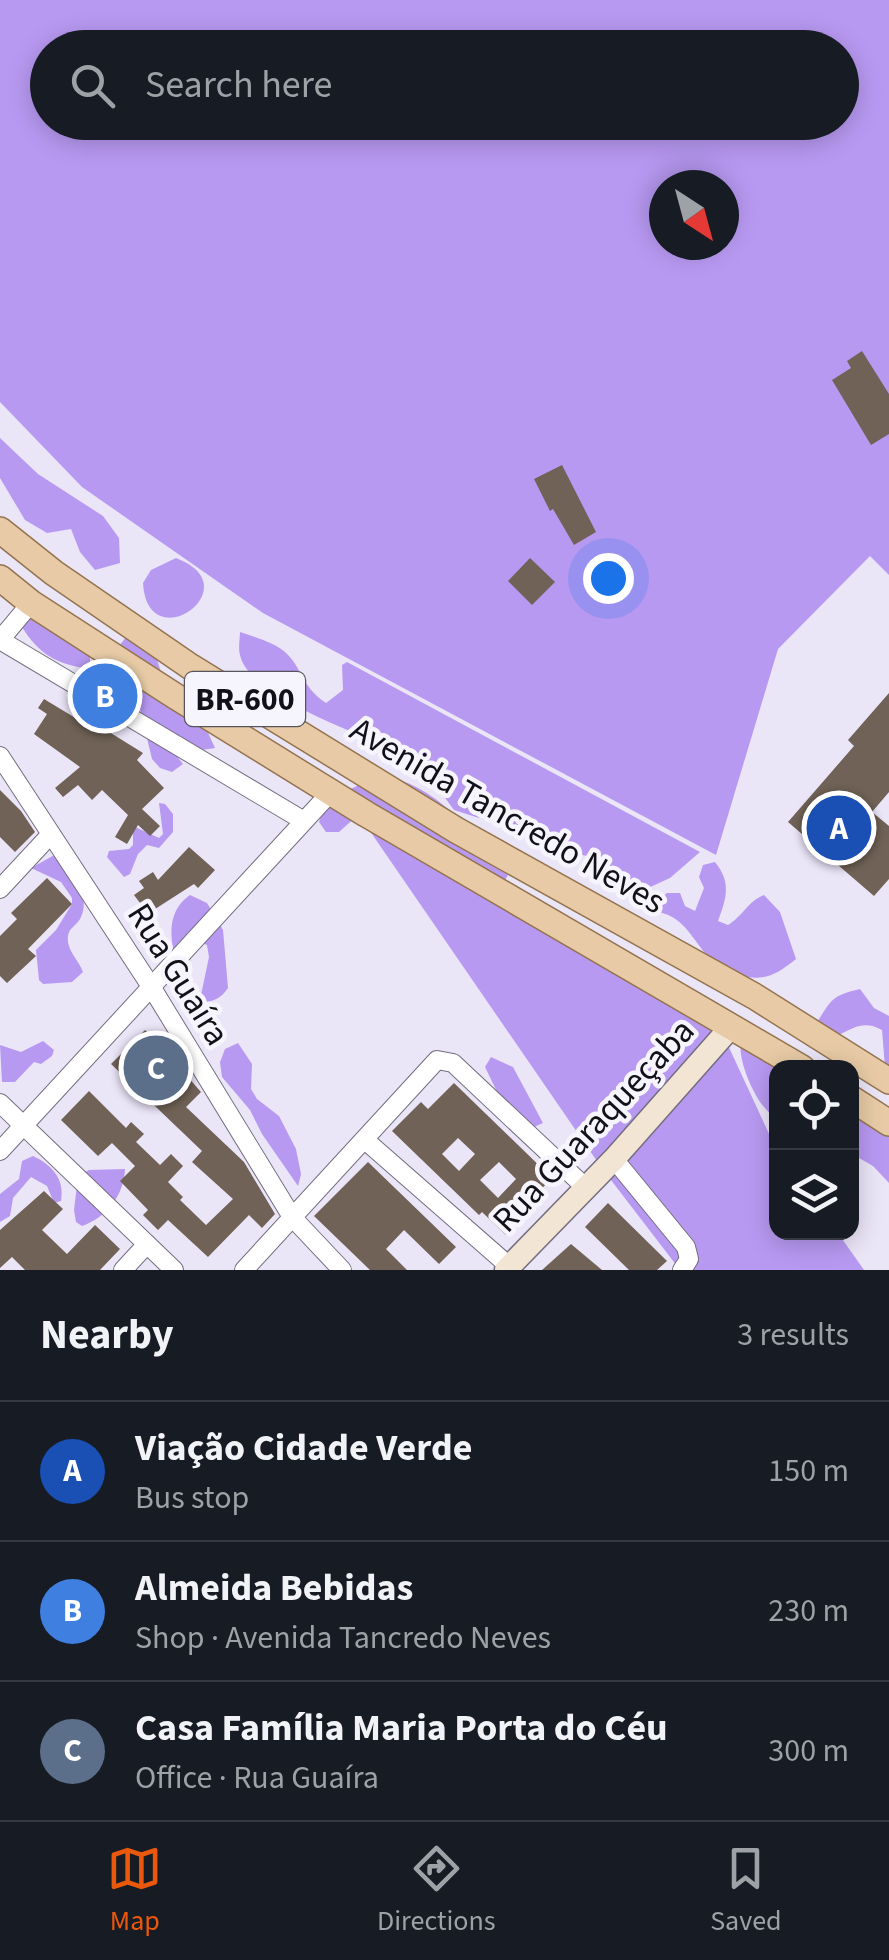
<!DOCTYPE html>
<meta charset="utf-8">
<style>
body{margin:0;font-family:"Source Sans 3",sans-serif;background:#242831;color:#f1f3f6}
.controls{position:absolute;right:30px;bottom:30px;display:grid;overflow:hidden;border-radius:20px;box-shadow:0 5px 25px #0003}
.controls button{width:90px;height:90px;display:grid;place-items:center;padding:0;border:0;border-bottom:2px solid #363941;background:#171b24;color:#f1f3f6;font:50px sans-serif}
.compass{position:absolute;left:649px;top:170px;width:90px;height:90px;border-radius:50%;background:#171b24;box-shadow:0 5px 25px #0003;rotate:144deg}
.you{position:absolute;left:608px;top:578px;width:35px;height:35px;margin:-25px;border:8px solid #fff;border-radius:50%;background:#1a73e8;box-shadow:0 0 0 15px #1a73e833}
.badge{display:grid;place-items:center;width:65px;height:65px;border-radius:50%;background:#ea580c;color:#fff;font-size:32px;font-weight:700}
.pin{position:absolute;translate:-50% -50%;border:5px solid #fff;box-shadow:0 2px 10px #0006}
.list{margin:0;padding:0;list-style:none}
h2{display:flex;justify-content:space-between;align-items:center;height:130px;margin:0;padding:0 40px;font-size:42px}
h2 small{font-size:32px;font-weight:400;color:#9ea1a6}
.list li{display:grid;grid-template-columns:65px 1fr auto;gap:30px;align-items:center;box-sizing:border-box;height:140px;padding:0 40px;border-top:2px solid #363941}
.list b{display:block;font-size:38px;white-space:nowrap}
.list p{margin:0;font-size:32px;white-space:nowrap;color:#9ea1a6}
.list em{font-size:32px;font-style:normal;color:#9ea1a6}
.icon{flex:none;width:55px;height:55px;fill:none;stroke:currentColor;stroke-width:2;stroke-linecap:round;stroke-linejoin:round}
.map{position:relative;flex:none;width:889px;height:1270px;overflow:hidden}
.search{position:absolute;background:#171b24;box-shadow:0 5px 25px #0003;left:30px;right:30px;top:30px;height:110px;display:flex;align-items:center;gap:25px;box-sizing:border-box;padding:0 35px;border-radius:55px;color:#9ea1a6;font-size:38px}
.sheet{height:550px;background:#171b24}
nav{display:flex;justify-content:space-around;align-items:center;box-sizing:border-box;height:140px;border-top:2px solid #363941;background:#171b24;font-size:28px;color:#9ea1a6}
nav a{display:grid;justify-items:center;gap:5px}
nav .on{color:#ea580c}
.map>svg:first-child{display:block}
.forest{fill:#b899f2;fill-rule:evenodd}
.building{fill:#706256;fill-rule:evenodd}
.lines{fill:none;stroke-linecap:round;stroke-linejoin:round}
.minor-casing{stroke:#736e7f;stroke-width:20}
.secondary-casing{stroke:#736e7f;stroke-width:25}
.primary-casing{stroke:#93744e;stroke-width:28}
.minor{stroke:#fff;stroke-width:18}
.secondary{stroke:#f3e5d3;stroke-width:22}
.primary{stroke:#e8cba6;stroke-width:25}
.labels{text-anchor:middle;stroke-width:9;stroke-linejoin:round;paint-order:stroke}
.shield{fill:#f6f4fc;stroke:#57555c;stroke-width:2.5}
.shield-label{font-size:32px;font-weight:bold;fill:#131118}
.street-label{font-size:35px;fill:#131118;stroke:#f6f4fc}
</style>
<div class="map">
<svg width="889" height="1270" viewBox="0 0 889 1270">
<rect width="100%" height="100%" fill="#ebe5f8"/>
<g class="forest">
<path d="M 0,0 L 889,0 L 889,575 L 870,556 L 778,649 L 716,855 L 263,613 L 82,487 L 0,402 ZM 48,48 L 842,48 L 842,122 L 48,122 ZM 664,185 L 724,185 L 724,245 L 664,245 Z"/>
<path d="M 0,438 L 38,474 L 103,516 L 119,538 L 120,563 L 95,570 L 80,552 L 71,529 L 47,533 L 25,520 L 0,478 Z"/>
<path d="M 176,558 C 253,587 147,661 143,583 L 151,570 Z"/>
<path d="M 24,612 L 90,656 L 90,664 L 84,668 C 52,663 35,650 19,622 Z"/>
<path d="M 131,631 L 156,656 L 163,679 L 204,724 L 215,748 L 175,754 L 183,764 L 172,772 L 160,768 L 152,759 L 140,709 L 117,678 L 113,665 L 115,651 Z"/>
<path d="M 240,632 C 254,637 274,642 285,652 C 304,670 300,685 326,703 L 343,690 L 342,665 L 347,662 L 700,852 L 670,878 L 624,899 L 596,858 L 546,847 L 525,836 L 505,820 L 479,818 L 454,810 L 424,769 L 376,728 L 382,745 C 348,729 248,694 240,655 C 238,648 240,638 240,632 Z"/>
<path d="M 380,776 C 434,781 474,835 509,873 L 503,884 L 359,814 L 339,832 L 326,832 L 319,822 C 327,796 357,786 380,776 Z"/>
<path d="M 159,803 L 165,804 L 173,814 L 173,832 L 159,848 L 147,845 L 138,854 L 130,874 L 124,877 L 107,857 L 109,851 L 129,849 L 133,845 L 133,826 L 159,838 L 163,834 Z"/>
<path d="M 363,821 L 720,1028 L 776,1149 L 776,1232 L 838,1233 L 864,1270 L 680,1270 L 601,1167 Z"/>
<path d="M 58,853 C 69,871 92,894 81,917 C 78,925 69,927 68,936 C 66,950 79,960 83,972 L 72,982 L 43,984 L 39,980 L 36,950 L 56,930 L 72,904 L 72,898 L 61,882 L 31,868 Z"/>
<path d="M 715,862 C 732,883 726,899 718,921 L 728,925 C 743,916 748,901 764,895 L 780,912 L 796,959 C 776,975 766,981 740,976 C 699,969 696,918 658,912 L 657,901 L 667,893 L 680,893 L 685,906 L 695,911 L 704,888 L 699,877 L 703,865 Z"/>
<path d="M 190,895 L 207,903 L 223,930 L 228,988 C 222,997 213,1003 202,1001 L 201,995 L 209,957 L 207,945 L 200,942 L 174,952 C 169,930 170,909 190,895 Z"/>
<path d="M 860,989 L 874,1008 L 889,1016 L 889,1078 L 885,1067 L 882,1030 C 863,1019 852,1029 834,1037 L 815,1025 C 831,1002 829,996 860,989 Z"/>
<path d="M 43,1041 L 54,1050 L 52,1056 L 41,1064 L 34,1062 L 15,1082 L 2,1082 L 0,1045 L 21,1052 Z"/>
<path d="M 741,1042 L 776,1068 L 776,1117 C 758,1110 737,1061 741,1042 Z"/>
<path d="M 238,1043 L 252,1064 L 251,1089 L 257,1099 L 279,1116 L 296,1149 L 301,1174 L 298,1186 L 262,1134 L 250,1110 L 222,1077 L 220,1062 L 225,1049 Z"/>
<path d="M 491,1057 L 513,1067 L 543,1123 L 532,1128 L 501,1100 L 485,1067 Z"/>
<path d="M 852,1111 L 889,1135 L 889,1183 L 873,1166 L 852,1154 Z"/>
<path d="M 33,1156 C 52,1165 65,1179 61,1201 L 54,1203 L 47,1186 L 31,1177 L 13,1198 L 10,1216 L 0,1222 L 0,1194 L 19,1179 L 22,1161 Z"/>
<path d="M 125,1169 C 124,1195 107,1217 82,1226 L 76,1222 L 74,1210 L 78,1176 L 89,1170 Z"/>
</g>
<g class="building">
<path d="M 862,351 L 889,394 L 889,434 L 871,445 L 832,380 L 851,368 L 847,361 Z"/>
<path d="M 562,465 L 596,532 L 574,545 L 553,509 L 550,511 L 534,479 Z"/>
<path d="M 530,558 L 555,582 L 532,605 L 508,581 Z"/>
<path d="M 889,693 L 889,792 L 872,812 L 889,826 L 889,879 L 874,896 L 788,822 L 854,746 L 848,740 Z"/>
<path d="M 44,699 L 82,722 L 85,717 L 143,753 L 137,760 L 164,788 L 142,809 L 160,826 L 150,836 L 138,825 L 127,844 L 115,837 L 128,815 L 102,790 L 92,800 L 78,785 L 63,797 L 55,788 L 80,767 L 34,734 L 47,714 L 38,708 Z"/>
<path d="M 0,790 L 21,811 L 35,832 L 15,852 L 0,837 Z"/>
<path d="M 189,847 L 215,870 L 198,888 L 194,884 L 152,911 L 150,908 L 146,911 L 134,895 L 144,888 L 139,881 L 153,872 L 158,880 Z"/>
<path d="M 47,878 L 72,904 L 28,949 L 36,956 L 7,983 L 0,976 L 0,936 L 17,919 L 11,913 Z"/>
<path d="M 145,1030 L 183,1066 L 180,1068 L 201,1092 L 186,1107 L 244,1162 L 275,1214 L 262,1228 L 249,1215 L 208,1257 L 168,1220 L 158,1230 L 143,1215 L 148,1210 L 120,1181 L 135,1166 L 112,1143 L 98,1156 L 61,1120 L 89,1091 L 126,1128 L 131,1122 L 144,1134 L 136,1142 L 160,1165 L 171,1154 L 183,1166 L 168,1182 L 183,1197 L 180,1200 L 206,1225 L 233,1199 L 192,1162 L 202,1151 L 111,1064 Z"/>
<path d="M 454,1083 L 552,1178 L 527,1204 L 532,1209 L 506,1235 L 482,1212 L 479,1215 L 392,1131 L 421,1102 L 428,1109 ZM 458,1138 L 475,1154 L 459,1171 L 442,1154 ZM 499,1162 L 516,1179 L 498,1198 L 480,1180 Z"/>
<path d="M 368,1162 L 456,1247 L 439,1264 L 404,1230 L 386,1249 L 407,1270 L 370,1270 L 314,1216 Z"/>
<path d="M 44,1191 L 63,1209 L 42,1230 L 67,1254 L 95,1225 L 120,1249 L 100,1270 L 25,1270 L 12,1257 L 0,1268 L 0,1230 Z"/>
<path d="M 608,1203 L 667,1261 L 657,1270 L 629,1270 L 585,1227 Z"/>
<path d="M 571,1244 L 602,1270 L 542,1270 Z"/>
</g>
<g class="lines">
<defs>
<g id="minor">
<path d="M 31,603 L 0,640 L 304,821"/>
<path d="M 0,756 L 152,988 L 292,1217 L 342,1270"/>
<path d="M 0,889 L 51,834"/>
<path d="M 0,1103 L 174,1270"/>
<path d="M 365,1140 L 509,1266"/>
<path d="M 0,1151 L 331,792"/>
<path d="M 614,1159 L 686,1247 L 689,1259 L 682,1270"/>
<path d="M 123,1270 L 147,1244"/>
<path d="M 244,1270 L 437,1060 L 453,1063 L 585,1187"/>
</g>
<path id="secondary" d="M 506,1270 L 614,1159 L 730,1028"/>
<g id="primary">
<path d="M 0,530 L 54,573 L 191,667 L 456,830 L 754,996 L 889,1081"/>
<path d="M 0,578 L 31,603 L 175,696 L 366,814 L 802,1068"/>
<path d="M 852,1099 L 889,1123"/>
</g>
</defs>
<use href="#minor" class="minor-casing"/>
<use href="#secondary" class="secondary-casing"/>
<use href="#primary" class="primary-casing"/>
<use href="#minor" class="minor"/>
<use href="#secondary" class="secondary"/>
<use href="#primary" class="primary"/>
</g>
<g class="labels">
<rect class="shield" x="185" y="672" width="120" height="54" rx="8"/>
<g class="shield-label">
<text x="245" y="710">BR-600</text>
</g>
<g class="street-label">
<text transform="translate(508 815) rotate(30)" y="12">Avenida Tancredo Neves</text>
<text transform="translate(179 974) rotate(58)" y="12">Rua Guaíra</text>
<text transform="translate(593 1125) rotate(-47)" y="12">Rua Guaraqueçaba</text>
</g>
</g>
</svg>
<div class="controls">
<button><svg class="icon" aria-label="locate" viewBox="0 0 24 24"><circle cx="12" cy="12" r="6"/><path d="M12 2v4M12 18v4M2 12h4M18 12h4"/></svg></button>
<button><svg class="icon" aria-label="layers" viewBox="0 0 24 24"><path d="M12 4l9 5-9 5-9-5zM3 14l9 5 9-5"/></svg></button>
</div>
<svg class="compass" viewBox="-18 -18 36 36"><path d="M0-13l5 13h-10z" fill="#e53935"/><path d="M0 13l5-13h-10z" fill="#9ea1a6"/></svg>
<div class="you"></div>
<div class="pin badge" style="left:839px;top:828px;background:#1a4fb4">A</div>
<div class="pin badge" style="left:105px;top:696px;background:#3f7fe0">B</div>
<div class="pin badge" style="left:156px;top:1068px;background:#5c6f8a">C</div>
<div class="search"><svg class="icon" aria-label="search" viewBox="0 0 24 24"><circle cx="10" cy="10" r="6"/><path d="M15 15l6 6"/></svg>Search here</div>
</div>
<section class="sheet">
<h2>Nearby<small>3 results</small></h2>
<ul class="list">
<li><span class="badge" style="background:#1a4fb4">A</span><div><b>Viação Cidade Verde</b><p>Bus stop</p></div><em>150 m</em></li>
<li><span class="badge" style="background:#3f7fe0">B</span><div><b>Almeida Bebidas</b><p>Shop · Avenida Tancredo Neves</p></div><em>230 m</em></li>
<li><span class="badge" style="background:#5c6f8a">C</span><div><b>Casa Família Maria Porta do Céu</b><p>Office · Rua Guaíra</p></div><em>300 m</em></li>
</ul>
</section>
<nav>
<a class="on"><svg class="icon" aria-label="map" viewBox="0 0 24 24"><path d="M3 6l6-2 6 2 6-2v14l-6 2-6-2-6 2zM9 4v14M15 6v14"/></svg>Map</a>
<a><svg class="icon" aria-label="directions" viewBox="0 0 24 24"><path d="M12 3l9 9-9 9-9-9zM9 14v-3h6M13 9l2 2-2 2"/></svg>Directions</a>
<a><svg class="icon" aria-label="saved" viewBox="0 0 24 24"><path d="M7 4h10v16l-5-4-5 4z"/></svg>Saved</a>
</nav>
